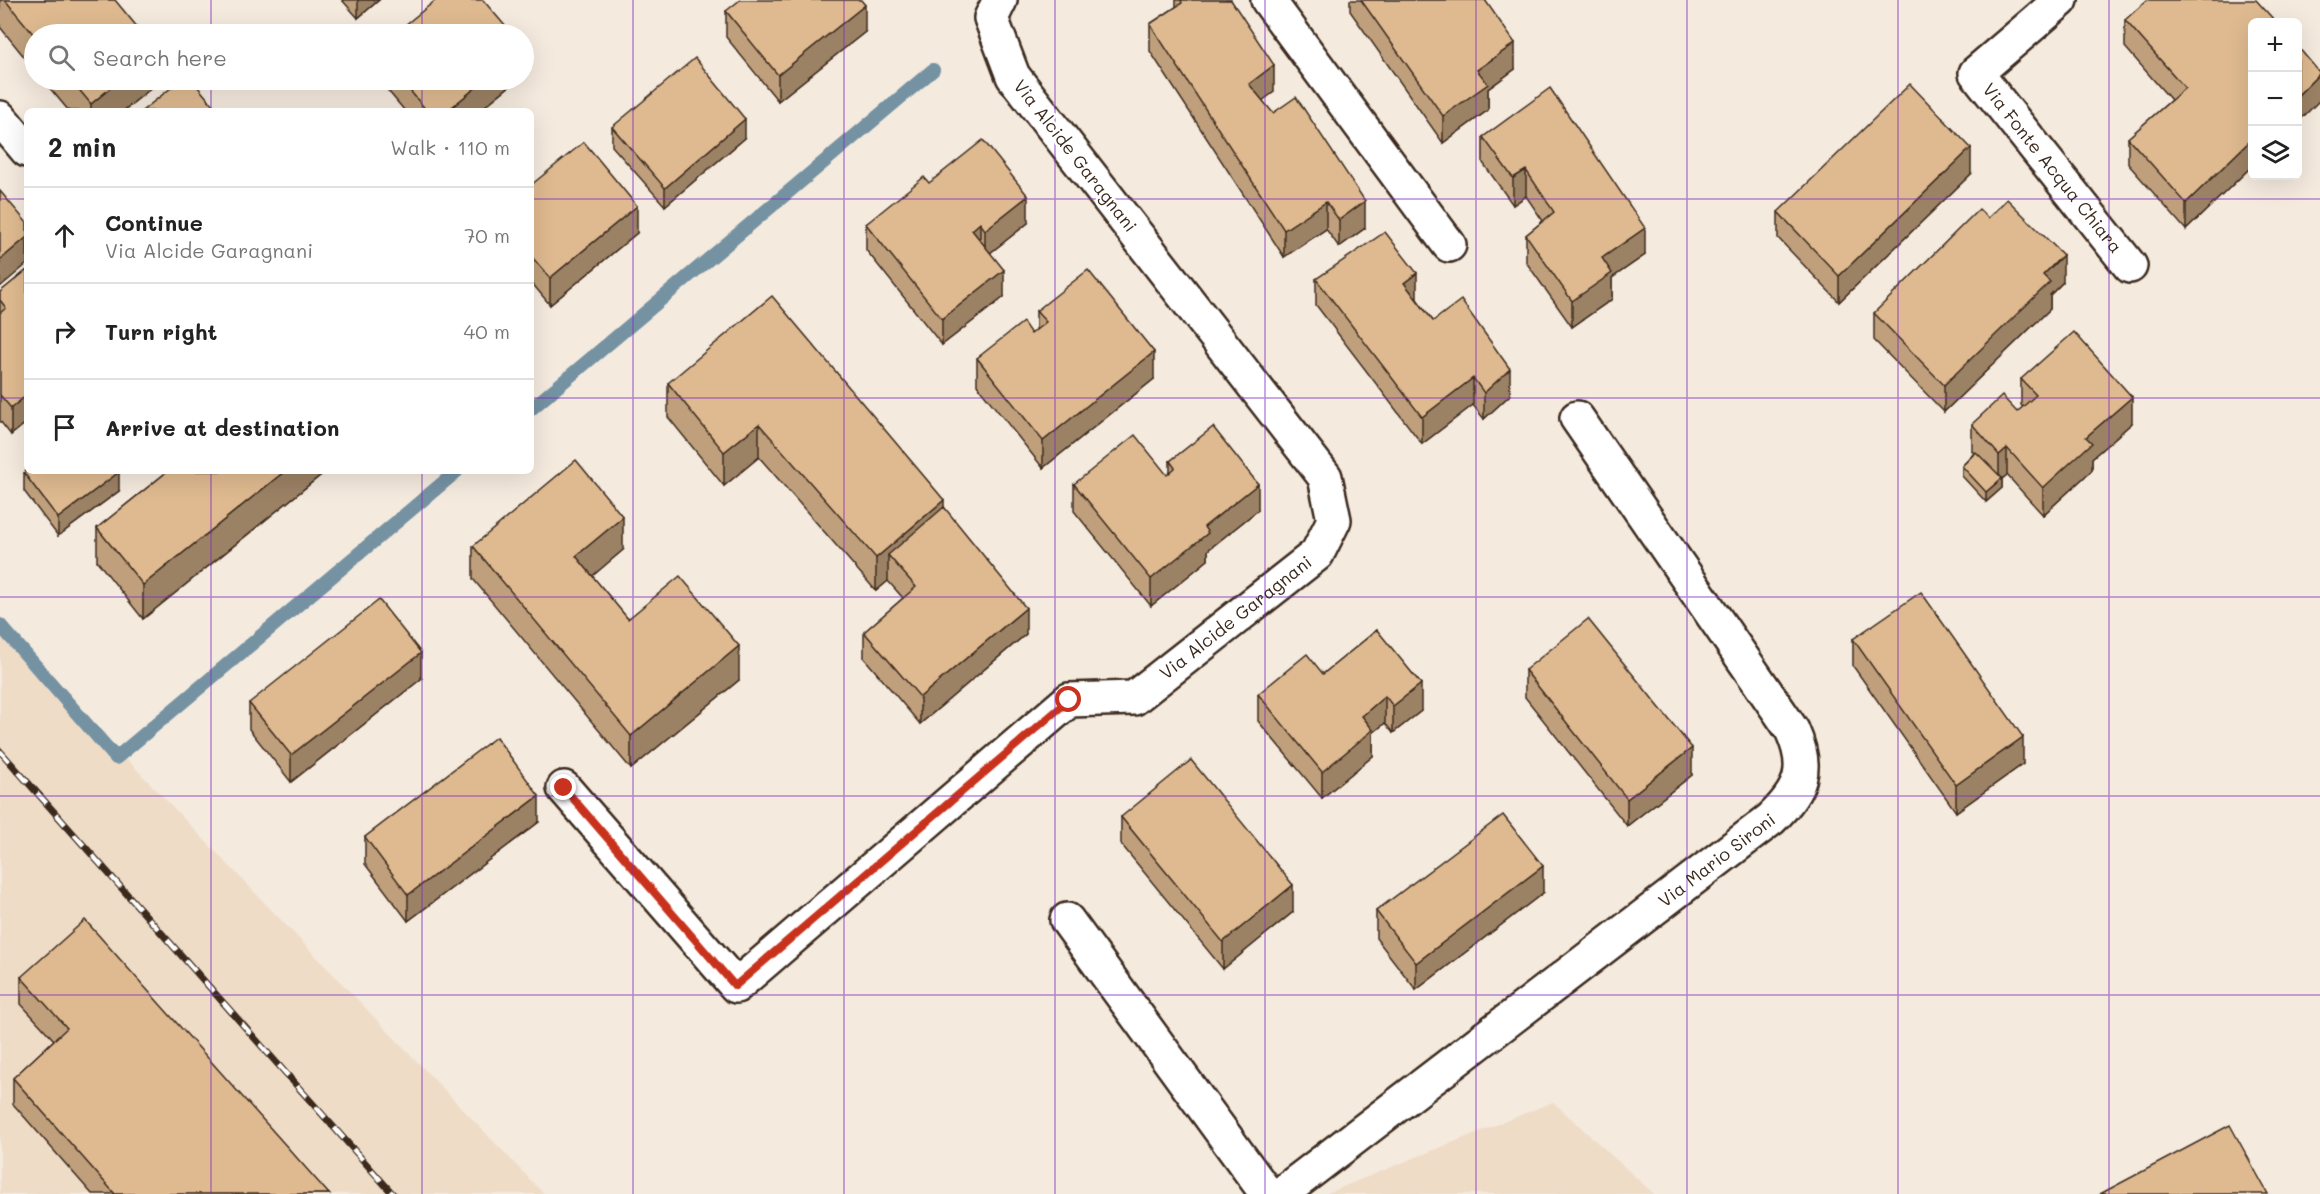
<!DOCTYPE html>
<meta charset="utf-8">
<style>
body{margin:0;font-family:Mali,sans-serif;background:#f2f2f2;color:#222}
.controls{position:absolute;right:18px;top:18px;display:grid;overflow:hidden;border-radius:9px;box-shadow:0 6px 24px #0002}
.controls button{width:54px;height:54px;display:grid;place-items:center;padding:0;border:0;border-bottom:2px solid #e0e0e0;background:#fff;color:#222;font:30px sans-serif}
.stop{position:absolute;width:18px;height:18px;margin:-14px;border:4px solid #c8321e;border-radius:50%;background:#fff}
.stop.end{background:#c8321e;border-color:#fff;box-shadow:0 2px 6px #0008}
.list{margin:0;padding:0;list-style:none}
h2{display:flex;justify-content:space-between;align-items:center;height:78px;margin:0;padding:0 24px;font-size:26px}
h2 small{font-size:20px;font-weight:400;color:#767676}
.list li{display:grid;grid-template-columns:39px 1fr auto;gap:18px;align-items:center;box-sizing:border-box;height:96px;padding:0 24px;border-top:2px solid #e0e0e0}
.list b{display:block;font-size:22px;white-space:nowrap}
.list p{margin:0;font-size:20px;white-space:nowrap;color:#767676}
.list em{font-size:20px;font-style:normal;color:#767676}
.icon{flex:none;width:33px;height:33px;fill:none;stroke:currentColor;stroke-width:2;stroke-linecap:round;stroke-linejoin:round}
.map{position:relative;flex:none;width:2320px;height:1194px;overflow:hidden}
.search{position:absolute;background:#fff;box-shadow:0 6px 24px #0002;left:24px;top:24px;width:510px;height:66px;display:flex;align-items:center;gap:15px;box-sizing:border-box;padding:0 21px;border-radius:33px;color:#767676;font-size:22px}
.panel{position:absolute;background:#fff;box-shadow:0 6px 24px #0002;left:24px;top:108px;width:510px;height:366px;border-radius:9px}
.map>svg:first-child{display:block}
.built{fill:#eedcc7}
.lines{fill:none;stroke-linecap:round;stroke-linejoin:round}
.stream{stroke:#7492a3;stroke-width:14}
.minor-casing{stroke:#3b2a1e;stroke-width:38}
.minor{stroke:#fff;stroke-width:33}
.rail-casing{stroke:#3b2a1e;stroke-width:7}
.rail{stroke:#fff;stroke-width:4.5;stroke-dasharray:14;stroke-linecap:butt}
.wall{fill:#c0a07c;stroke:#3b2a1e;stroke-width:1.5}
.shaded-wall{fill:#9c8265;stroke:#3b2a1e;stroke-width:1.5}
.building{fill:#dfba90;stroke:#3b2a1e;stroke-width:1.5}
.route{stroke:#c8321e;stroke-width:8}
.grid{fill:none;stroke:#7b2cbf;stroke-width:1.5;stroke-opacity:0.55}
.labels{text-anchor:middle;stroke-width:5;stroke-linejoin:round;paint-order:stroke}
.street-label{font-size:18px;fill:#3b2a1e;stroke:#fff}
</style>
<div class="map">
<svg width="2320" height="1194" viewBox="0 0 2320 1194">
<rect width="100%" height="100%" fill="#f5eade"/>
<filter id="ink" filterUnits="userSpaceOnUse"><feTurbulence type="fractalNoise" baseFrequency=".0167" numOctaves="2"/><feDisplacementMap in="SourceGraphic" scale="12" xChannelSelector="R" yChannelSelector="G"/><feConvolveMatrix kernelMatrix="1 2 1 2 8 2 1 2 1" color-interpolation-filters="sRGB"/></filter>
<g filter="url(#ink)">
<g class="built">
<path d="M 0,627 L 544,1194 L 0,1194 Z"/>
<path d="M 1553,1102 L 1654,1194 L 1325,1194 Z"/>
</g>
<g class="lines">
<g class="stream">
<path d="M 531,409 L 933,70"/>
<path d="M 0,625 L 116,758 L 457,471"/>
</g>
<defs>
<g id="minor">
<path d="M 1268,0 L 1449,245"/>
<path id="s1" d="M 2061,0 L 1976,73 L 2130,266"/>
<path d="M 0,118 L 27,150"/>
<path id="s2" d="M 564,788 L 736,986 L 1069,700 L 1134,698 L 1317,554 L 1334,520 L 1325,477 L 1013,76 L 991,18 L 1000,0"/>
<path d="M 1067,920 L 1267,1194"/>
<path id="s3" d="M 1281,1194 L 1771,819 C 1801,790 1810,770 1792,730 L 1577,418"/>
</g>
</defs>
<use href="#minor" class="minor-casing"/>
<use href="#minor" class="minor"/>
<defs>
<path id="rail" d="M 0,751 L 393,1194"/>
</defs>
<use href="#rail" class="rail-casing"/>
<use href="#rail" class="rail"/>
</g>
<g class="wall">
<path d="M 0,0 L 115,0 L 34,34 L 34,69 L 0,27 Z"/>
<path d="M 342,0 L 379,0 L 358,18 Z"/>
<path d="M 1176,0 L 1231,0 L 1274,92 L 1262,100 L 1365,228 L 1339,247 L 1326,229 L 1284,257 L 1150,51 L 1150,24 L 1176,7 Z"/>
<path d="M 1350,0 L 1485,0 L 1515,69 L 1488,89 L 1488,110 L 1443,143 L 1350,11 Z"/>
<path d="M 726,11 L 865,32 L 778,101 L 726,37 Z"/>
<path d="M 2125,20 L 2253,22 L 2253,165 L 2186,230 L 2128,164 L 2128,138 L 2171,100 L 2125,47 Z"/>
<path d="M 43,80 L 154,80 L 154,86 L 123,111 L 69,111 Z"/>
<path d="M 379,80 L 517,80 L 479,111 L 405,111 Z"/>
<path d="M 612,127 L 745,138 L 665,206 L 612,146 Z"/>
<path d="M 1483,137 L 1645,255 L 1612,278 L 1612,299 L 1572,327 L 1526,262 L 1526,235 L 1543,221 L 1526,196 L 1513,205 L 1483,163 Z"/>
<path d="M 1971,174 L 1839,302 L 1778,238 L 1778,212 Z"/>
<path d="M 929,183 L 1028,223 L 990,253 L 1004,297 L 942,345 L 866,250 L 866,224 Z"/>
<path d="M 531,185 L 637,233 L 550,305 L 531,282 Z"/>
<path d="M 1988,218 L 2063,282 L 2050,295 L 2050,309 L 1944,412 L 1874,340 L 1874,313 Z"/>
<path d="M 27,270 L 27,422 L 11,435 L 0,421 L 0,292 Z"/>
<path d="M 1316,279 L 1417,299 L 1433,321 L 1510,395 L 1484,419 L 1473,405 L 1422,444 L 1316,305 Z"/>
<path d="M 1036,311 L 1154,379 L 1043,468 L 977,385 L 977,358 L 1031,334 L 1036,330 Z"/>
<path d="M 2021,379 L 2132,423 L 2092,458 L 2092,470 L 2043,515 L 2007,475 L 2002,479 L 2002,488 L 1986,502 L 1962,476 L 1962,466 L 1974,453 L 1972,451 L 1972,424 L 2017,412 L 2023,407 L 2021,405 Z"/>
<path d="M 668,383 L 944,507 L 1026,634 L 920,724 L 864,658 L 864,632 L 903,598 L 888,581 L 876,591 L 759,457 L 724,486 L 668,417 Z"/>
<path d="M 1170,461 L 1258,510 L 1208,550 L 1208,560 L 1151,606 L 1074,511 L 1074,484 L 1167,475 L 1170,473 Z"/>
<path d="M 168,471 L 326,471 L 143,619 L 97,561 L 97,528 Z"/>
<path d="M 24,473 L 119,491 L 58,536 L 24,491 Z"/>
<path d="M 473,546 L 623,550 L 592,576 L 628,619 L 739,680 L 631,769 L 473,579 Z"/>
<path d="M 1377,630 L 1421,711 L 1393,733 L 1385,723 L 1373,733 L 1373,756 L 1322,798 L 1258,721 L 1258,694 L 1323,674 Z"/>
<path d="M 1853,639 L 2023,764 L 1956,812 L 1853,666 Z"/>
<path d="M 1525,670 L 1692,775 L 1627,826 L 1525,697 Z"/>
<path d="M 421,679 L 291,782 L 249,729 L 249,703 Z"/>
<path d="M 1121,817 L 1293,912 L 1223,969 L 1121,844 Z"/>
<path d="M 539,822 L 408,921 L 365,864 L 365,837 Z"/>
<path d="M 1543,893 L 1416,990 L 1376,938 L 1376,911 Z"/>
<path d="M 21,977 L 329,1194 L 92,1194 L 13,1104 L 13,1078 L 54,1040 L 21,1004 Z"/>
</g>
<g class="shaded-wall">
<path d="M 358,0 L 379,0 L 358,18 Z"/>
<path d="M 865,5 L 865,32 L 778,101 L 778,75 Z"/>
<path d="M 1515,43 L 1515,69 L 1488,89 L 1488,110 L 1443,143 L 1443,116 L 1477,70 Z"/>
<path d="M 1274,65 L 1274,92 L 1249,111 L 1249,84 Z"/>
<path d="M 2320,73 L 2320,100 L 2298,122 L 2298,95 Z"/>
<path d="M 120,80 L 154,80 L 154,86 L 123,111 L 91,111 L 91,104 Z"/>
<path d="M 485,80 L 517,80 L 479,111 L 447,111 Z"/>
<path d="M 745,119 L 745,138 L 665,206 L 665,188 Z"/>
<path d="M 2253,138 L 2253,165 L 2186,230 L 2186,203 Z"/>
<path d="M 1971,148 L 1971,174 L 1839,302 L 1839,276 Z"/>
<path d="M 1526,170 L 1526,196 L 1513,205 L 1513,178 Z"/>
<path d="M 1028,196 L 1028,223 L 985,257 L 985,230 Z"/>
<path d="M 1365,201 L 1365,228 L 1339,247 L 1339,220 Z"/>
<path d="M 1326,202 L 1326,229 L 1284,257 L 1284,230 Z"/>
<path d="M 637,206 L 637,233 L 550,305 L 550,278 Z"/>
<path d="M 980,223 L 980,250 L 972,230 Z"/>
<path d="M 1645,228 L 1645,255 L 1612,278 L 1612,299 L 1572,327 L 1572,301 L 1602,258 Z"/>
<path d="M 27,237 L 27,264 L 0,287 L 0,260 Z"/>
<path d="M 2063,255 L 2063,282 L 2050,295 L 2050,309 L 1944,412 L 1944,385 L 2043,275 Z"/>
<path d="M 1004,270 L 1004,297 L 942,345 L 942,319 Z"/>
<path d="M 1417,273 L 1417,300 L 1404,283 Z"/>
<path d="M 1154,352 L 1154,379 L 1043,468 L 1043,441 Z"/>
<path d="M 1510,369 L 1510,395 L 1484,419 L 1484,393 Z"/>
<path d="M 1473,378 L 1473,405 L 1422,444 L 1422,417 Z"/>
<path d="M 27,395 L 27,422 L 11,435 L 11,408 Z"/>
<path d="M 2132,397 L 2132,423 L 2092,458 L 2092,470 L 2043,515 L 2043,488 L 2086,437 Z"/>
<path d="M 759,424 L 759,457 L 724,486 L 724,452 Z"/>
<path d="M 2007,448 L 2007,475 L 2002,479 L 2002,488 L 1986,502 L 1986,492 L 1999,481 L 1999,455 Z"/>
<path d="M 285,471 L 326,471 L 143,619 L 143,585 Z"/>
<path d="M 119,472 L 119,491 L 58,536 L 58,518 Z"/>
<path d="M 1258,484 L 1258,510 L 1208,550 L 1208,560 L 1151,606 L 1151,579 L 1204,527 Z"/>
<path d="M 944,500 L 944,533 L 888,555 L 888,581 L 876,591 L 876,558 Z"/>
<path d="M 623,517 L 623,550 L 576,590 L 576,556 Z"/>
<path d="M 1026,608 L 1026,634 L 920,724 L 920,697 Z"/>
<path d="M 739,646 L 739,680 L 631,769 L 631,736 Z"/>
<path d="M 421,653 L 421,679 L 291,782 L 291,755 Z"/>
<path d="M 1421,684 L 1421,711 L 1393,733 L 1393,706 Z"/>
<path d="M 1385,696 L 1385,723 L 1373,733 L 1373,756 L 1322,798 L 1322,772 L 1362,716 Z"/>
<path d="M 2023,737 L 2023,764 L 1956,812 L 1956,785 Z"/>
<path d="M 1692,748 L 1692,775 L 1627,826 L 1627,799 Z"/>
<path d="M 539,796 L 539,822 L 408,921 L 408,895 Z"/>
<path d="M 1543,866 L 1543,893 L 1416,990 L 1416,963 Z"/>
<path d="M 1293,885 L 1293,912 L 1223,969 L 1223,942 Z"/>
</g>
<g class="building">
<path d="M 5,0 L 115,0 L 138,28 L 141,34 L 34,34 L 34,35 Z"/>
<path d="M 436,0 L 483,0 L 512,34 L 394,34 Z"/>
<path d="M 740,0 L 861,0 L 865,5 L 778,75 L 726,11 Z"/>
<path d="M 1181,0 L 1231,0 L 1274,65 L 1249,84 L 1273,113 L 1296,97 L 1365,201 L 1339,220 L 1326,202 L 1284,230 L 1150,24 L 1182,3 Z"/>
<path d="M 1361,0 L 1485,0 L 1515,43 L 1477,70 L 1488,84 L 1443,116 Z"/>
<path d="M 2147,0 L 2256,0 L 2276,22 L 2253,22 L 2253,138 L 2186,203 L 2128,138 L 2185,88 L 2125,20 Z"/>
<path d="M 2298,47 L 2320,73 L 2298,95 Z"/>
<path d="M 695,58 L 745,119 L 665,188 L 612,127 Z"/>
<path d="M 71,80 L 120,80 L 91,104 Z"/>
<path d="M 181,80 L 192,80 L 218,111 L 142,111 Z"/>
<path d="M 401,80 L 485,80 L 447,111 L 427,111 Z"/>
<path d="M 1910,84 L 1971,148 L 1839,276 L 1778,212 Z"/>
<path d="M 1550,88 L 1645,228 L 1602,258 L 1612,273 L 1572,301 L 1526,235 L 1554,212 L 1526,170 L 1513,178 L 1483,137 Z"/>
<path d="M 983,140 L 1028,196 L 985,230 L 980,223 L 972,230 L 1004,270 L 942,319 L 866,224 L 924,177 L 929,183 Z"/>
<path d="M 584,142 L 637,206 L 550,278 L 531,256 L 531,185 Z"/>
<path d="M 0,191 L 27,223 L 27,237 L 0,260 Z"/>
<path d="M 2007,199 L 2063,255 L 2043,275 L 2050,282 L 1944,385 L 1874,313 L 1979,209 L 1988,218 Z"/>
<path d="M 1385,232 L 1417,273 L 1404,283 L 1433,321 L 1461,300 L 1510,369 L 1484,393 L 1473,378 L 1422,417 L 1316,279 Z"/>
<path d="M 27,270 L 27,395 L 11,408 L 0,395 L 0,313 L 6,308 L 0,300 L 0,292 Z"/>
<path d="M 1088,270 L 1154,352 L 1043,441 L 977,358 L 1023,322 L 1031,334 L 1046,322 L 1036,311 Z"/>
<path d="M 772,296 L 944,500 L 876,558 L 759,424 L 724,452 L 668,383 Z"/>
<path d="M 2074,332 L 2132,397 L 2086,437 L 2092,443 L 2043,488 L 2007,448 L 1999,455 L 1972,424 L 2002,396 L 2017,412 L 2036,395 L 2021,379 Z"/>
<path d="M 1213,427 L 1258,484 L 1204,527 L 1208,533 L 1151,579 L 1074,484 L 1135,435 L 1167,475 L 1175,468 L 1170,461 Z"/>
<path d="M 1976,452 L 2002,478 L 1986,492 L 1962,466 Z"/>
<path d="M 576,460 L 623,517 L 576,556 L 628,619 L 680,576 L 739,646 L 631,736 L 473,546 Z"/>
<path d="M 27,470 L 118,471 L 119,472 L 58,518 L 24,473 Z"/>
<path d="M 168,471 L 285,471 L 143,585 L 97,528 Z"/>
<path d="M 944,507 L 1026,608 L 920,697 L 864,632 L 916,587 L 888,555 Z"/>
<path d="M 1921,592 L 2023,737 L 1956,785 L 1853,639 Z"/>
<path d="M 379,600 L 421,653 L 291,755 L 249,703 Z"/>
<path d="M 1588,619 L 1692,748 L 1627,799 L 1525,670 Z"/>
<path d="M 1377,630 L 1421,684 L 1393,706 L 1385,696 L 1362,716 L 1373,730 L 1322,772 L 1258,694 L 1307,654 L 1323,674 Z"/>
<path d="M 496,737 L 539,796 L 408,895 L 365,837 Z"/>
<path d="M 1191,760 L 1293,885 L 1223,942 L 1121,817 Z"/>
<path d="M 1503,815 L 1543,866 L 1416,963 L 1376,911 Z"/>
<path d="M 85,920 L 329,1194 L 115,1194 L 13,1078 L 67,1028 L 21,977 Z"/>
<path d="M 2230,1125 L 2268,1194 L 2100,1194 Z"/>
</g>
</g>
<g class="lines" filter="url(#ink)">
<path class="route" d="M 564,788 L 735,986 L 1069,700"/>
</g>
<path class="grid" d="M 211,0 L 211,34M 422,0 L 422,34M 633,0 L 633,1194M 844,0 L 844,1194M 1055,0 L 1055,1194M 1265,0 L 1265,1194M 1476,0 L 1476,1194M 1687,0 L 1687,1194M 1898,0 L 1898,1194M 2109,0 L 2109,1194M 211,80 L 211,111M 422,80 L 422,111M 0,199 L 27,199M 531,199 L 2320,199M 0,398 L 27,398M 531,398 L 2320,398M 211,471 L 211,1194M 422,471 L 422,1194M 0,597 L 2320,597M 0,796 L 2320,796M 0,995 L 2320,995"/>
<g class="labels">
<g class="street-label">
<text transform="translate(1075 156) rotate(52)" y="6">Via Alcide Garagnani</text>
<text dy="6" stroke="none"><textPath href="#s1" startOffset="234">Via Fonte Acqua Chiara</textPath></text>
<text dy="6" stroke="none"><textPath href="#s2" startOffset="896">Via Alcide Garagnani</textPath></text>
<text dy="6" stroke="none"><textPath href="#s3" startOffset="549">Via Mario Sironi</textPath></text>
</g>
</g>
</svg>
<div class="controls">
<button>+</button>
<button>−</button>
<button><svg class="icon" aria-label="layers" viewBox="0 0 24 24"><path d="M12 4l9 5-9 5-9-5zM3 14l9 5 9-5"/></svg></button>
</div>
<div class="stop" style="left:1069px;top:700px"></div>
<div class="stop end" style="left:564px;top:788px"></div>
<div class="search"><svg class="icon" aria-label="search" viewBox="0 0 24 24"><circle cx="10" cy="10" r="6"/><path d="M15 15l6 6"/></svg>Search here</div>
<section class="panel">
<h2>2 min<small>Walk · 110 m</small></h2>
<ul class="list">
<li><svg class="icon" aria-label="ahead" viewBox="0 0 24 24"><path d="M12 20V5M6 11l6-6 6 6"/></svg><div><b>Continue</b><p>Via Alcide Garagnani</p></div><em>70 m</em></li>
<li><svg class="icon" aria-label="right" viewBox="0 0 24 24"><path d="M7 20v-9h11M14 6l5 5-5 5"/></svg><div><b>Turn right</b></div><em>40 m</em></li>
<li><svg class="icon" aria-label="arrive" viewBox="0 0 24 24"><path d="M6 21V4h12l-3 4 3 4H6"/></svg><div><b>Arrive at destination</b></div></li>
</ul>
</section>
</div>
